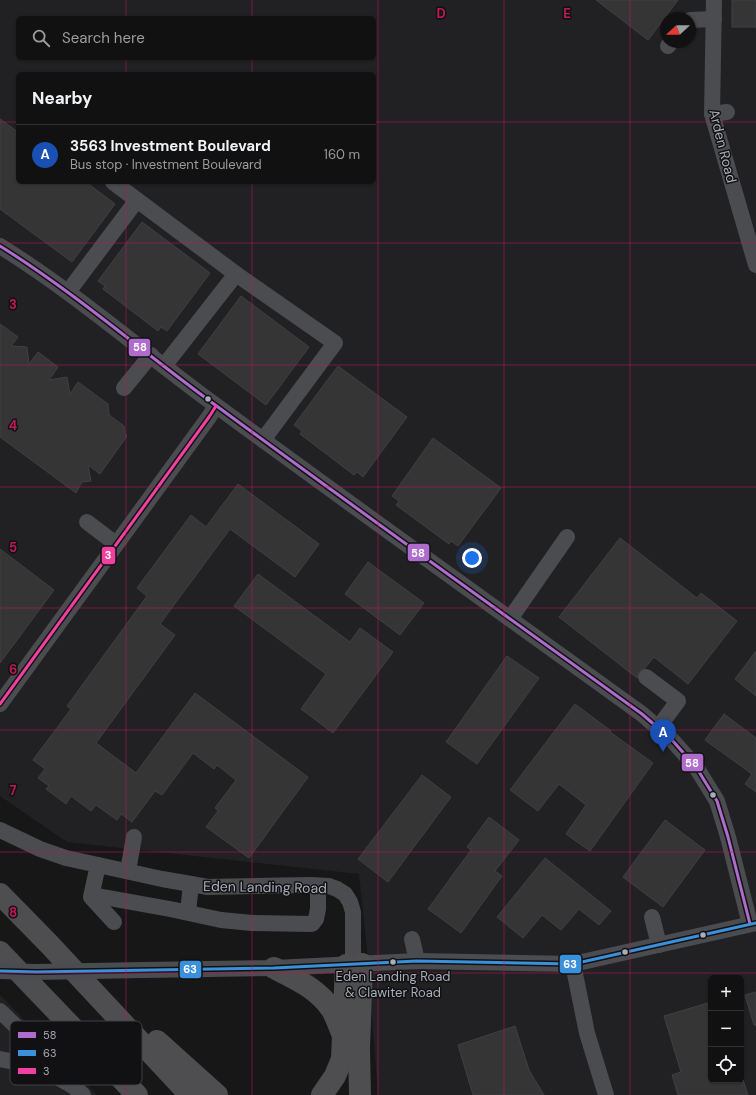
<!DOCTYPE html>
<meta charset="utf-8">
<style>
body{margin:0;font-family:"DM Sans",sans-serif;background:#1e1f1f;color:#f1f3f6}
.controls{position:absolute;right:12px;bottom:12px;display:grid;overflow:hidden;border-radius:6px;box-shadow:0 1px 3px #0004}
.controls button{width:36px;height:36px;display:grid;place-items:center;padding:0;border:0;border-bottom:1px solid #303131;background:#111;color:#f1f3f6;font:20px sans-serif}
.compass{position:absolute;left:660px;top:12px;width:36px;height:36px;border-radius:50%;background:#111;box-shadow:0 1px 3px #0004;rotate:249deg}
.you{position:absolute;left:472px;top:558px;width:14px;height:14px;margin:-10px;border:3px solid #fff;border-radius:50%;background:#1a73e8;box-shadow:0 0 0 6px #1a73e833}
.badge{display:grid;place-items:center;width:26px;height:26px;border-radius:50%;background:#ea580c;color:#fff;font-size:13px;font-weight:700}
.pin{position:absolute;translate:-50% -33px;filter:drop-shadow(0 1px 2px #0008)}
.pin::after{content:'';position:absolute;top:21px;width:14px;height:12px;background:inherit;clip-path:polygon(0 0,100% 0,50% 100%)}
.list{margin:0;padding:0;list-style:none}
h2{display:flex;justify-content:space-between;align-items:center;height:52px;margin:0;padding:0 16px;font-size:17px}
h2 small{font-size:13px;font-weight:400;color:#9c9d9f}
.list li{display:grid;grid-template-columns:26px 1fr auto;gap:12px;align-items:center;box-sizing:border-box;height:60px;padding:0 16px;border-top:1px solid #303131}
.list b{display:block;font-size:15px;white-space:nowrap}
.list p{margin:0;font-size:13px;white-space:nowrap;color:#9c9d9f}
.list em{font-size:13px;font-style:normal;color:#9c9d9f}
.icon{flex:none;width:22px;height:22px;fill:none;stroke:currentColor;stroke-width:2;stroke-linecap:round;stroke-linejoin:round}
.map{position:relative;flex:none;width:756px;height:1095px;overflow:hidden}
.search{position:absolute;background:#111;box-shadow:0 1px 3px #0004;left:16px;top:16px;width:360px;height:44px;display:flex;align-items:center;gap:10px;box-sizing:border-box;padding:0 14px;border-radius:6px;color:#9c9d9f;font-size:15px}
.panel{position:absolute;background:#111;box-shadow:0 1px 3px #0004;left:16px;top:72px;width:360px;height:112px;border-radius:6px}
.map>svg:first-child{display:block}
.built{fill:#212123;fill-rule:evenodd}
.building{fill:#353536;stroke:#3f4043}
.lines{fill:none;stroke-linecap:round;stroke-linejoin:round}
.minor{stroke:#4b4c50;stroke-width:16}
.highway{stroke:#4e4e51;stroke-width:22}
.minor-bridge{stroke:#4b4c50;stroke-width:16}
.bus-1-casing{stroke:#111113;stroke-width:6}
.bus-2-casing{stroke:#111113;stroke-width:6}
.bus-3-casing{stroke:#111113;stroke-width:6}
.bus-1{stroke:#b06ccc;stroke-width:3}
.bus-2{stroke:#3a90db;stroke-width:3}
.bus-3{stroke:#f240a1;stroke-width:3}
.grid{fill:none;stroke:#c2185b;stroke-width:1;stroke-opacity:0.55}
.bus-dot{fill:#a8adb8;stroke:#111113;stroke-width:1.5}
.labels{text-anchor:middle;stroke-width:3;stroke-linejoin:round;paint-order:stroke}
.bus-label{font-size:13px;fill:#a8adb8;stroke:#111113}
.street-label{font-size:14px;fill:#a8adb8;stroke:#111113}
.key{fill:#111113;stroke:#3e4045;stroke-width:1}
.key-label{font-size:11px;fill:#a8adb8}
.grid-label{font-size:13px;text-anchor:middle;font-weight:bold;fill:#c2185b;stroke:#111113;stroke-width:3;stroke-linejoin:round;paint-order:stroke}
.line-badge{stroke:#111113;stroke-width:1.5}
.badge-label{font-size:11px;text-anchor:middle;font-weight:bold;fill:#fff}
</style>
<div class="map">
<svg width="756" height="1095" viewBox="0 0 756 1095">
<rect width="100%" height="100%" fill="#171717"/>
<g class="built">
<path d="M 0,0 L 756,0 L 756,1095 L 378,1095 L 367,949 L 359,874 L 67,842 L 0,796 ZM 18,18 L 374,18 L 374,58 L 18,58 ZM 666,18 L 690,18 L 690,42 L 666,42 ZM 18,74 L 374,74 L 374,182 L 18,182 ZM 711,978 L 741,978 L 741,1080 L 711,1080 Z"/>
<path d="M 0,995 L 90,1088 L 97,1095 L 0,1095 Z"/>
</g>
<g class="building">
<path d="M 596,0 L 678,0 L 648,40 Z"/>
<rect x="732" y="0" width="24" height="27"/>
<path d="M 0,119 L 18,132 L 18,182 L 86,182 L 115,204 L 72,262 L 0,209 Z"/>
<path d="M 142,222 L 210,273 L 167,331 L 161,327 L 158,331 L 103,289 L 105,286 L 98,281 Z"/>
<path d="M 241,296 L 309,347 L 266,405 L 198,354 Z"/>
<path d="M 0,324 L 18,337 L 11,346 L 27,347 L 29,364 L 38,352 L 58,367 L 49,380 L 67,377 L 70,394 L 78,382 L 108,404 L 109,415 L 124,426 L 125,434 L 127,436 L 100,474 L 88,465 L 91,481 L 82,482 L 76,493 L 0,437 Z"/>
<path d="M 338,366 L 407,417 L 363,477 L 357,472 L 354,475 L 300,434 L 302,431 L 294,425 Z"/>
<path d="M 433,438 L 501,488 L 458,546 L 451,541 L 449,544 L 396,505 L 399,501 L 392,496 Z"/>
<path d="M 238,484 L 319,544 L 295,577 L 230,529 L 160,624 L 175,635 L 96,743 L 136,773 L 195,693 L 308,777 L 249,858 L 206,827 L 218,811 L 215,808 L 236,780 L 217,765 L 214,769 L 193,753 L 162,795 L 155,791 L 132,822 L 121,814 L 117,820 L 96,805 L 91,811 L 71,796 L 66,804 L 46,789 L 49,786 L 38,778 L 45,769 L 33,760 L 71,709 L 67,706 L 147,596 L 137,588 L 191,515 L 206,527 Z"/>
<path d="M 620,538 L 697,598 L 701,593 L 737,621 L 688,684 L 654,657 L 645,668 L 639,671 L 637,678 L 559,617 Z"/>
<path d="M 0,549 L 54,590 L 0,663 Z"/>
<path d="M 368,562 L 424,603 L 400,635 L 345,594 Z"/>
<path d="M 258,574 L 350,642 L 360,628 L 393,652 L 333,733 L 301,709 L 326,674 L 234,606 Z"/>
<path d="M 756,651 L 756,696 L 735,679 Z"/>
<path d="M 507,656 L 539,678 L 477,764 L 446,742 Z"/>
<path d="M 575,704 L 611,731 L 610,732 L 653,763 L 590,851 L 566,834 L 586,805 L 559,784 L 538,811 L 510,790 Z"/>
<path d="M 724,714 L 756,738 L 756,792 L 745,784 L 752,774 L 705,740 Z"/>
<path d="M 422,775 L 451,797 L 388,882 L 358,859 Z"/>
<path d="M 489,817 L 519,840 L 495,871 L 502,876 L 461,933 L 428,909 L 471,850 L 467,847 Z"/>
<path d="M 665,820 L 705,850 L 663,907 L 623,877 Z"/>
<path d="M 545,858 L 611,911 L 599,925 L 579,909 L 561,930 L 542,915 L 523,938 L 497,917 Z"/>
<path d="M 756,992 L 756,1025 L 754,1025 L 745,995 Z"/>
<path d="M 711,1002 L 711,1080 L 743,1080 L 748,1095 L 678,1095 L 672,1075 L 681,1072 L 664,1016 Z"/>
<path d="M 515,1026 L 529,1070 L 544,1095 L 473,1095 L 458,1045 Z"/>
</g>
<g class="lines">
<g class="minor">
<path d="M 714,0 L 712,114 L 756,265"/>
<path d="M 690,20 L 714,19"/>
<path d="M 668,46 L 671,42"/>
<path d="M 712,114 L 727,112"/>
<path d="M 137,200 L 236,274 L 164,366"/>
<path d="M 0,246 C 77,294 145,354 218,407 C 359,511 501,612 642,714 L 672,740 L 696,767 L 717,801 L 728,837 L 750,924"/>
<path d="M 236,274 L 335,343 L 263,440"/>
<path d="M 68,292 L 137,200 L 113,182"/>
<path d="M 124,388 L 151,355"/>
<path d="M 87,522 L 116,544"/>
<path d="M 510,619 L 567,537"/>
<path d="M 646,677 L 678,701 L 658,728"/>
<path d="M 0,704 L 209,417 L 216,406"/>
<path d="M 0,830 L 40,849 L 66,858 L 162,879 L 208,887 L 310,885 L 329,886 L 337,889 L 345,894 L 350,902 L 353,912 L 353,964"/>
<path d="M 98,865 L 91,897 L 114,922"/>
<path d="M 128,871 L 134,837"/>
<path d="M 92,895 L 170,909 L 221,920 L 252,923 L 312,924 L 316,919 L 318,909 L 318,886"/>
<path d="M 188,912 L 191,884"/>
<path d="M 652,917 L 659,945"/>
<path d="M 412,939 L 417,961"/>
<path d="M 573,964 L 587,1033 L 606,1095"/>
<path d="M 143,970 L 274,968 L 417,961 L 573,964 L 756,923"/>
<path d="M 0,1011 L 25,1035 L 37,1066"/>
<path d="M 0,1059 L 37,1066 L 73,1086 L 83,1095"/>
</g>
<g class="highway">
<path d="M 0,894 L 49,944 L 190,1095"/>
<path d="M 0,952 L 137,1095"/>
<path d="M 274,968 C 296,979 318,989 332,1010 C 336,1017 339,1026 342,1033"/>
<path d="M 157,1041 L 217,1095"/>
<path d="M 322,1095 L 335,1076 L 342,1059 L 346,965"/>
<path d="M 360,1095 L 359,1049 L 362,964"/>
</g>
<path class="minor-bridge" d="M 0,971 L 36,972 L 143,970"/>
<defs>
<path id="bus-1" d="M 0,246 C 77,294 145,354 218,407 C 359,511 501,612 642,714 L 672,740 L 696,767 L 717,801 L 728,837 L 750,924"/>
<path id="bus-2" d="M 0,971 L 36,972 L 274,968 L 417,961 L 573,964 L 756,923"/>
<path id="bus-3" d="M 0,704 L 209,417 L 216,406"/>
</defs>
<use href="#bus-1" class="bus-1-casing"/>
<use href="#bus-2" class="bus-2-casing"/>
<use href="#bus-3" class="bus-3-casing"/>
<use href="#bus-1" class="bus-1"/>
<use href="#bus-2" class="bus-2"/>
<use href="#bus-3" class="bus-3"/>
</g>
<path class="grid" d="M 126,0 L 126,18M 252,0 L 252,18M 378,0 L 378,1095M 504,0 L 504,1095M 630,0 L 630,1095M 126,58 L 126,74M 252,58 L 252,74M 0,122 L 18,122M 374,122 L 756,122M 126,182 L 126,1095M 252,182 L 252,1095M 0,243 L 756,243M 0,365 L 756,365M 0,487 L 756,487M 0,608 L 756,608M 0,730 L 756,730M 0,852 L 756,852M 0,973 L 756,973"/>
<g class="bus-dot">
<circle cx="208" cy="399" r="3.5"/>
<circle cx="713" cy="795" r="3.5"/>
<circle cx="703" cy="935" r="3.5"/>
<circle cx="625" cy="952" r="3.5"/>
<circle cx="393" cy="962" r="3.5"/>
</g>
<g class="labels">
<g class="bus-label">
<text x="393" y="981">Eden Landing Road<tspan x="393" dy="16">&amp; Clawiter Road</tspan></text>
</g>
<g class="street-label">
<text transform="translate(723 146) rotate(76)" y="5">Arden Road</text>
<text transform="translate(265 887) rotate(1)" y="5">Eden Landing Road</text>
</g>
</g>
<rect x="10" y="1021" width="132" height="64" rx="6" class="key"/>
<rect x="18" y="1032" width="18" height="6" fill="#b06ccc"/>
<rect x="18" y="1050" width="18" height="6" fill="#3a90db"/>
<rect x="18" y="1068" width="18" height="6" fill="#f240a1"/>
<g class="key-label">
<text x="43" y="1039">58</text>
<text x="43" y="1057">63</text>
<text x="43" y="1075">3</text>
</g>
<g class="grid-label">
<text x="441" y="18">D</text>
<text x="567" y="18">E</text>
<text x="13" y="309">3</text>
<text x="13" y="430">4</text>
<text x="13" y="552">5</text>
<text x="13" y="674">6</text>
<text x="13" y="795">7</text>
<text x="13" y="917">8</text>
</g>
<g class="line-badge">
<rect x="128" y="338" width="23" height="19" rx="4" fill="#b06ccc"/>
<rect x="407" y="543" width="23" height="19" rx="4" fill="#b06ccc"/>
<rect x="101" y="546" width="15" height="19" rx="4" fill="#f240a1"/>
<rect x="681" y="753" width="23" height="19" rx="4" fill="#b06ccc"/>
<rect x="559" y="954" width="23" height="20" rx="4" fill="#3a90db"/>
<rect x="179" y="960" width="23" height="19" rx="4" fill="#3a90db"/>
</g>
<g class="badge-label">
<text x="140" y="351">58</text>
<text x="418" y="557">58</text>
<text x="108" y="559">3</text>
<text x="692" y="767">58</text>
<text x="570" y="968">63</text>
<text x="190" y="973">63</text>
</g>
</svg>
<div class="controls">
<button>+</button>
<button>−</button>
<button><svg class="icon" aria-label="locate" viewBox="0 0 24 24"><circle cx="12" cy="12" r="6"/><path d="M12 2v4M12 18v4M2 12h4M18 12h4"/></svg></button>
</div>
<svg class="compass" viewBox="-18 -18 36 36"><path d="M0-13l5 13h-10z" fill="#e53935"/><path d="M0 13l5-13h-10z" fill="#9c9d9f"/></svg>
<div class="you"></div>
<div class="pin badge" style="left:663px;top:752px;background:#1a4fb4">A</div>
<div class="search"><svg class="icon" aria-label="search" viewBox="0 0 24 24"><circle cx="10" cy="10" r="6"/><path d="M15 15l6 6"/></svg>Search here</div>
<section class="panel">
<h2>Nearby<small></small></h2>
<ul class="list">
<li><span class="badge" style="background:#1a4fb4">A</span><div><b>3563 Investment Boulevard</b><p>Bus stop · Investment Boulevard</p></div><em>160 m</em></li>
</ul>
</section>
</div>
